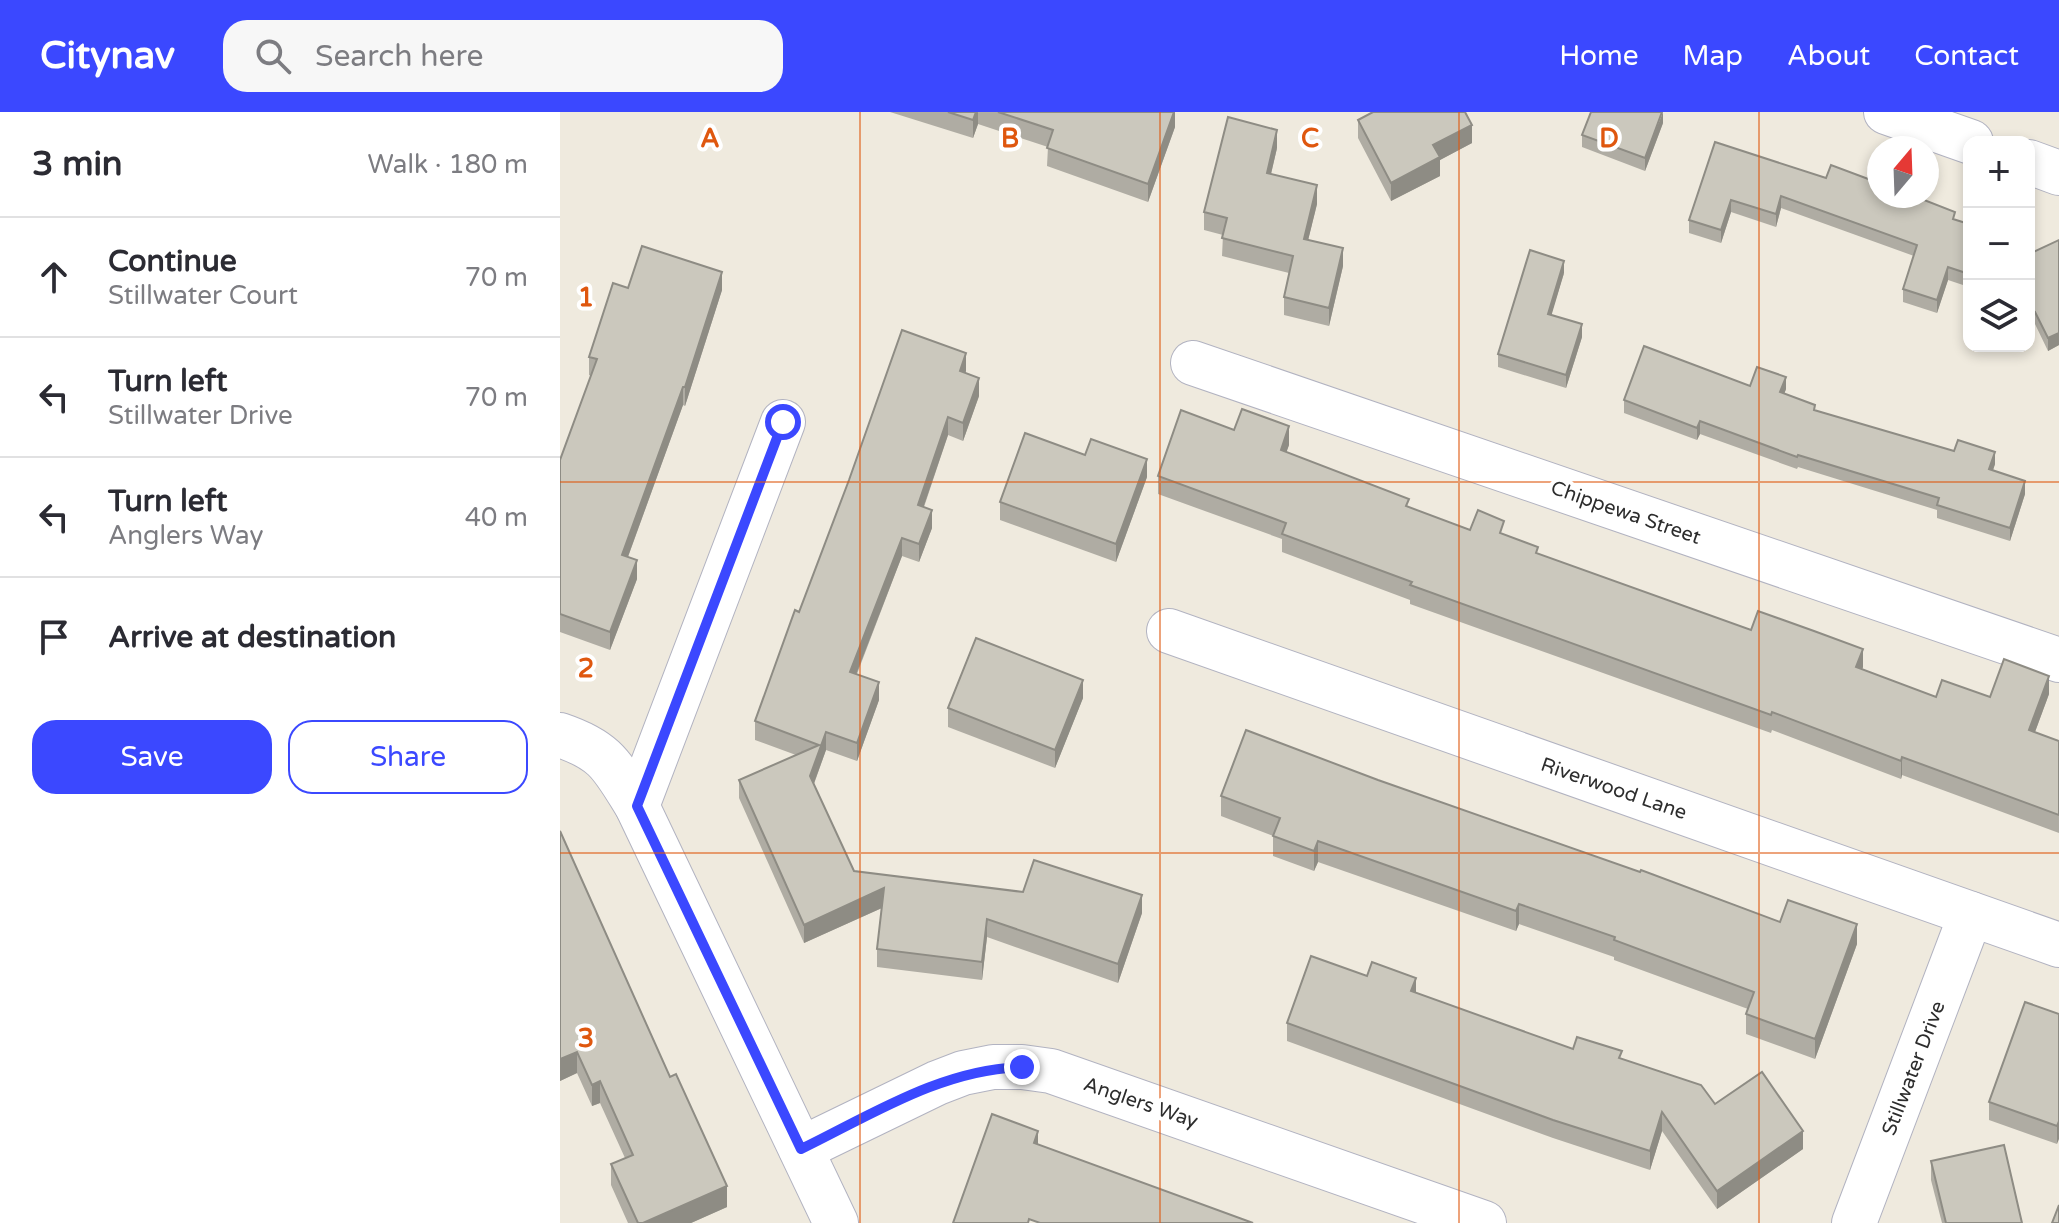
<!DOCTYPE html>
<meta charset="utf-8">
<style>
body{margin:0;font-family:"Varela Round",sans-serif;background:#f7f7f7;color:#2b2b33}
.controls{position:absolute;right:24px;top:24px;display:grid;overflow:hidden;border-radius:16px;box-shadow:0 4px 12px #0003}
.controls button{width:72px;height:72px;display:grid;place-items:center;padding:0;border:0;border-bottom:2px solid #e1e1e2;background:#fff;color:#2b2b33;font:40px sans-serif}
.compass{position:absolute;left:1307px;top:24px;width:72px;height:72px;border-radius:50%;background:#fff;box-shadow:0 4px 12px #0003;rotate:19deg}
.stop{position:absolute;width:24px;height:24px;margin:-18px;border:6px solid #3b48ff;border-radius:50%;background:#fff}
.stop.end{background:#3b48ff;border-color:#fff;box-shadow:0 2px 8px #0008}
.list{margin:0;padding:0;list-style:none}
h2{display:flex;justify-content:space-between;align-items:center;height:104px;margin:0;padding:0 32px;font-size:34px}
h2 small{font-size:26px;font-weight:400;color:#7c7c81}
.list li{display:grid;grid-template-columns:52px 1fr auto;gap:24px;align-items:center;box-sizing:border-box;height:120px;padding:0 32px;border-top:2px solid #e1e1e2}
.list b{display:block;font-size:30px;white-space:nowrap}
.list p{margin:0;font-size:26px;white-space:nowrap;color:#7c7c81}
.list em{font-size:26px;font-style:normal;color:#7c7c81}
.actions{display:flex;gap:16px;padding:24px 32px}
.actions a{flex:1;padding:18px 0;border:2px solid #3b48ff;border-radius:24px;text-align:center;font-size:28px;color:#3b48ff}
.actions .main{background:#3b48ff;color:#fff}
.icon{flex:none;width:44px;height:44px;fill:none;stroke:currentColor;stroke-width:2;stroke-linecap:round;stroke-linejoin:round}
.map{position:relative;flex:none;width:1499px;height:1111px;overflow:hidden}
header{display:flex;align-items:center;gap:48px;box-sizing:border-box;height:112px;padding:0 40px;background:#3b48ff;color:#fff}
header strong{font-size:38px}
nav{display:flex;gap:44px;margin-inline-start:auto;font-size:28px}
.search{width:560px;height:72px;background:#f7f7f7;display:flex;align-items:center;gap:20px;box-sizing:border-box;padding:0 28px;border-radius:24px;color:#7c7c81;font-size:30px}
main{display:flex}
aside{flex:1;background:#fff}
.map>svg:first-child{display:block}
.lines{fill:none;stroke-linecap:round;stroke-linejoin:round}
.minor-casing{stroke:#b2b3c1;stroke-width:46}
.minor{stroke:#fff;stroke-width:44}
.wall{fill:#afaca3}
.shaded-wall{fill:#8e8c84}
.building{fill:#cbc8bd;stroke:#8e8c84;stroke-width:2}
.route{stroke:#3b48ff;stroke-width:10}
.grid{fill:none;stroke:#df570e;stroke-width:2;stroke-opacity:0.55}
.labels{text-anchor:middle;stroke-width:8;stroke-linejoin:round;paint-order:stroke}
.street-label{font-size:20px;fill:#2d2d2d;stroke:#fff}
.grid-label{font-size:26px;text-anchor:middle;font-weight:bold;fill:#df570e;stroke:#fff;stroke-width:8;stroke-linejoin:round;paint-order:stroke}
</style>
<header>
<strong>Citynav</strong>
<div class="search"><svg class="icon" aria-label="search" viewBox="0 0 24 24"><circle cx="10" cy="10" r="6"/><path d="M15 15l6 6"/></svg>Search here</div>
<nav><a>Home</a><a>Map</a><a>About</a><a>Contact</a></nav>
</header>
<main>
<aside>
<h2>3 min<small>Walk · 180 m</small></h2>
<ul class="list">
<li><svg class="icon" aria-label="ahead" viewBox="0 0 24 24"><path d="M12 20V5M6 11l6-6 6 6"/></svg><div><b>Continue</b><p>Stillwater Court</p></div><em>70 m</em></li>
<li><svg class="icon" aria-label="left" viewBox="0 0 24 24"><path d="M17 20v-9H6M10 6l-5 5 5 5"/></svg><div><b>Turn left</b><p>Stillwater Drive</p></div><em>70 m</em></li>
<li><svg class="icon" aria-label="left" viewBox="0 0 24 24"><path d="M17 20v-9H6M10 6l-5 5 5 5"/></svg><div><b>Turn left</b><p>Anglers Way</p></div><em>40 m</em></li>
<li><svg class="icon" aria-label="arrive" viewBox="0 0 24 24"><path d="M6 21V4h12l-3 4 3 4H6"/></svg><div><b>Arrive at destination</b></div></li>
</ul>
<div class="actions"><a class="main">Save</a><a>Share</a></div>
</aside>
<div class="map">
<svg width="1499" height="1111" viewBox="0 0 1499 1111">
<rect width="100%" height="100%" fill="#efeade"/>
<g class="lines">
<defs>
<g id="minor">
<path d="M 1326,0 L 1411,30"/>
<path d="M 1469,50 L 1499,61"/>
<path d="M 633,251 L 1499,548"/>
<path d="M 609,519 L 1499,833"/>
<path d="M 0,623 C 47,639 52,654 77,694 L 276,1111"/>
<path d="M 77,694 L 223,310"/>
<path d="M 241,1037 L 377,971 L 403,961 L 433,955 L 462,955 L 491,959 L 924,1111"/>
<path d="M 1294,1111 L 1411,802"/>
</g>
</defs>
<use href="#minor" class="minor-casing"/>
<use href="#minor" class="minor"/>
</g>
<g class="wall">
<path d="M 330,0 L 615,0 L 615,15 L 588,90 L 487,54 L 488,35 L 418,12 L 413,26 Z"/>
<path d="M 798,8 L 912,31 L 880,48 L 880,64 L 831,89 L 798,26 Z"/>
<path d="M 1103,11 L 1085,59 L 1022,35 L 1022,23 Z"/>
<path d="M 1155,30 L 1409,112 L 1409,175 L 1388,168 L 1377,201 L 1343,190 L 1343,177 L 1354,144 L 1221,96 L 1216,115 L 1171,100 L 1161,131 L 1129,121 L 1129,108 Z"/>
<path d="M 717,36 L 711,62 L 757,92 L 748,128 L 783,154 L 769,214 L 724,203 L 724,185 L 729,161 L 662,144 L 663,123 L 644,118 L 644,100 Z"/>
<path d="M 1499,128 L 1499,233 L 1488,239 L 1475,212 L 1469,215 Z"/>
<path d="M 1004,161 L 991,203 L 1022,225 L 1006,276 L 938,255 L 938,242 Z"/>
<path d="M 68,176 L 162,178 L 125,294 L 123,293 L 68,445 L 77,467 L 50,538 L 0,520 L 0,348 L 31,264 L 29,263 L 29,245 Z"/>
<path d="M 406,259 L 406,261 L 419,284 L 403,329 L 388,323 L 364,395 L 372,416 L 359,450 L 342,444 L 297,562 L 319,588 L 297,649 L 266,638 L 254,672 L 294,759 L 582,801 L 558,871 L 427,825 L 422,868 L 317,855 L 317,837 L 322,796 L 244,831 L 179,686 L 179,668 L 236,643 L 195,628 L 195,609 L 239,500 Z"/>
<path d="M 1190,274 L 1226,277 L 1224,282 L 1255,298 L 1435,352 L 1433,358 L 1465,382 L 1450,429 L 1377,406 L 1377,398 L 1238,355 L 1237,357 L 1140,322 L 1137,328 L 1064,301 L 1064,288 Z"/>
<path d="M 674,318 L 729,333 L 726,340 L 849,395 L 910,418 L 944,422 L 978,442 L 1191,518 L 1303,555 L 1302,557 L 1376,585 L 1430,585 L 1489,582 L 1475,620 L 1499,629 L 1499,721 L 1342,663 L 1341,667 L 1212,618 L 1211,621 L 850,492 L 850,488 L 722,440 L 722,427 L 598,382 L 598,364 Z"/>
<path d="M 587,365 L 556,450 L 440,408 L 440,390 Z"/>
<path d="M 523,586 L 495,656 L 388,615 L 388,596 Z"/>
<path d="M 818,668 L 1220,810 L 1297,832 L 1255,947 L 1186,922 L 1186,902 L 1188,897 L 1054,848 L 1054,845 L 959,812 L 956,819 L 758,750 L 754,759 L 713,744 L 713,724 L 661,704 L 661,684 Z"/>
<path d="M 0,719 L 167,1095 L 131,1111 L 68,1111 L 51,1073 L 51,1052 L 65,1046 L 40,991 L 32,994 L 17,961 L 0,969 Z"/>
<path d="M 856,881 L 1013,937 L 1062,947 L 1243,1037 L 1157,1097 L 1102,1019 L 1090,1058 L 993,1026 L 727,929 L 727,911 Z"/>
<path d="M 1499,902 L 1497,1032 L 1429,1008 L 1429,990 Z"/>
<path d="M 1371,1049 L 1462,1111 L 1382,1111 L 1371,1068 Z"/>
</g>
<g class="shaded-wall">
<path d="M 416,0 L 418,0 L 418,12 L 413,26 L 413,8 Z"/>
<path d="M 614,0 L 615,0 L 615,15 L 588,90 L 588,72 Z"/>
<path d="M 1103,0 L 1103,11 L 1085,59 L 1085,46 Z"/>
<path d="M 912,13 L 912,31 L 880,48 L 880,64 L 831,89 L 831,71 L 873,33 Z"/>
<path d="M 717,18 L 717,36 L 707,79 L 707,61 Z"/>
<path d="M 757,73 L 757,92 L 744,145 L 744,127 Z"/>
<path d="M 1221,84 L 1221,96 L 1216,115 L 1216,102 Z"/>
<path d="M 1171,88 L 1171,100 L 1161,131 L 1161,118 Z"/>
<path d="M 783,136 L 783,154 L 769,214 L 769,196 Z"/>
<path d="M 1004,149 L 1004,161 L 988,215 L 988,202 Z"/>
<path d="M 1388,155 L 1388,168 L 1377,201 L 1377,188 Z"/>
<path d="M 162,160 L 162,178 L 125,294 L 125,275 Z"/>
<path d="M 1475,200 L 1475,212 L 1469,215 L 1469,202 Z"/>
<path d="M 1022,212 L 1022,225 L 1006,276 L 1006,263 Z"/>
<path d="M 1499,221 L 1499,233 L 1488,239 L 1488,226 Z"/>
<path d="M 406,241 L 406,259 L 400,277 L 400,259 Z"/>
<path d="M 1226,265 L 1226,277 L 1220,293 L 1220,280 Z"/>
<path d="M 419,266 L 419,284 L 403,329 L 403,311 Z"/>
<path d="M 123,275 L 123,293 L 62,461 L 62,443 Z"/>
<path d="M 388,305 L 388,323 L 358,411 L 358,393 Z"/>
<path d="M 1140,309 L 1140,322 L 1137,328 L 1137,316 Z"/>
<path d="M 729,314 L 729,333 L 721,356 L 721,338 Z"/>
<path d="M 1435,340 L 1435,352 L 1429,370 L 1429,357 Z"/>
<path d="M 587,347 L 587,365 L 556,450 L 556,432 Z"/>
<path d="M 1465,369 L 1465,382 L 1450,429 L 1450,416 Z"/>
<path d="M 372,398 L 372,416 L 359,450 L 359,432 Z"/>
<path d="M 342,426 L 342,444 L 290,578 L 290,560 Z"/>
<path d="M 77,448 L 77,467 L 50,538 L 50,520 Z"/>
<path d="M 1303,537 L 1303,555 L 1296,573 L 1296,555 Z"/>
<path d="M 1489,564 L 1489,582 L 1469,636 L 1469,618 Z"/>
<path d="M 523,568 L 523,586 L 495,656 L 495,638 Z"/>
<path d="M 319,570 L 319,588 L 297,649 L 297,631 Z"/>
<path d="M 266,620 L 266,638 L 250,682 L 250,664 Z"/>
<path d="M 1342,645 L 1342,663 L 1341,667 L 1341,649 Z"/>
<path d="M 758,729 L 758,750 L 754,759 L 754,739 Z"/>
<path d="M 324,776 L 324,795 L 244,831 L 244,813 Z"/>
<path d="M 582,783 L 582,801 L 558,871 L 558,852 Z"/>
<path d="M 959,792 L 959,812 L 956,819 L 956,799 Z"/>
<path d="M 427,807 L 427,825 L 422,868 L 422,850 Z"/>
<path d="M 1297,812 L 1297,832 L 1255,947 L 1255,927 Z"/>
<path d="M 856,866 L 856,884 L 851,879 Z"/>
<path d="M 17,940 L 17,961 L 0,969 L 0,947 Z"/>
<path d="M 40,969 L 40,991 L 32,994 L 32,973 Z"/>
<path d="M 1102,1000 L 1102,1019 L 1090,1058 L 1090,1039 Z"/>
<path d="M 1499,1009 L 1499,1027 L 1497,1032 L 1497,1014 Z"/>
<path d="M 478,1019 L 478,1037 L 474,1031 Z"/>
<path d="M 1243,1019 L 1243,1037 L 1157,1097 L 1157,1079 Z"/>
<path d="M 167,1074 L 167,1095 L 131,1111 L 83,1111 Z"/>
</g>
<g class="building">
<path d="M 388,0 L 416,0 L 413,8 Z"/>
<path d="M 438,0 L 614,0 L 588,72 L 487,36 L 493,18 Z"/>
<path d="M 813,0 L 905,0 L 912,13 L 873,33 L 880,45 L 831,71 L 798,8 Z"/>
<path d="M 1031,0 L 1102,0 L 1085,46 L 1022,23 Z"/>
<path d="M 668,5 L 717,18 L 707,61 L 757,73 L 744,127 L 783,136 L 769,196 L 724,185 L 733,144 L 662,126 L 667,106 L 644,100 Z"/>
<path d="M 1155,30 L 1266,66 L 1271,53 L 1319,71 L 1319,84 L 1354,84 L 1395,100 L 1393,107 L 1409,112 L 1409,162 L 1388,155 L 1377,188 L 1343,177 L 1357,133 L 1221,84 L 1216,102 L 1171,88 L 1161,118 L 1129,108 Z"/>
<path d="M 1499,128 L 1499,221 L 1488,226 L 1475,200 L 1469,202 L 1469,142 Z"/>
<path d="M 82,134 L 162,160 L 125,275 L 123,275 L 62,443 L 77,448 L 50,520 L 0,502 L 0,348 L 37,247 L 29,245 L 53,171 L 68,176 Z"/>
<path d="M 970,138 L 1004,149 L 988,202 L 1022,212 L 1006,263 L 938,242 Z"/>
<path d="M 342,218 L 406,241 L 400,259 L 419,266 L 403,311 L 388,305 L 358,393 L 372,398 L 359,432 L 342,426 L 290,560 L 319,570 L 297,631 L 266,620 L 250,664 L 294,759 L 463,780 L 474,748 L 582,783 L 558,852 L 427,807 L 422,850 L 317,837 L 324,776 L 244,813 L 179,668 L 259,633 L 195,609 L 235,498 L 239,500 L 289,368 Z"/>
<path d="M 1084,234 L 1190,274 L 1197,255 L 1226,265 L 1220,280 L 1255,293 L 1254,298 L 1394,339 L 1398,328 L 1435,340 L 1429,357 L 1465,369 L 1450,416 L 1377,393 L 1379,386 L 1238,343 L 1237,345 L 1140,309 L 1137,316 L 1064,288 Z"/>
<path d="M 682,297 L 729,314 L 721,338 L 849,387 L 846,394 L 910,418 L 918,398 L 944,409 L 940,421 L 978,435 L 976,441 L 1191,518 L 1198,499 L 1254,519 L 1303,537 L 1296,555 L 1376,585 L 1382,568 L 1430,585 L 1444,547 L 1489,564 L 1469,618 L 1499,629 L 1499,703 L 1342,645 L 1341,649 L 1212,600 L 1211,603 L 850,473 L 852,470 L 722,422 L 726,411 L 598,364 L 621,298 L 674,318 Z"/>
<path d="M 465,321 L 525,343 L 531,327 L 587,347 L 556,432 L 440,390 Z"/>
<path d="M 416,526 L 523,568 L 495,638 L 388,596 Z"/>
<path d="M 686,618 L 818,668 L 1080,760 L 1081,758 L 1220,810 L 1228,788 L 1297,812 L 1255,927 L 1186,902 L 1194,880 L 1054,828 L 1055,825 L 959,792 L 956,799 L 758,729 L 754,739 L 713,724 L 720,706 L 661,684 Z"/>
<path d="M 0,719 L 110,965 L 116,962 L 167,1074 L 83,1111 L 78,1111 L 51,1052 L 73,1043 L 40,969 L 32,973 L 17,940 L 0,947 Z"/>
<path d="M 751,844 L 807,864 L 812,850 L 856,866 L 851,879 L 1013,937 L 1017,925 L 1062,939 L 1059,946 L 1141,973 L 1155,992 L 1202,960 L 1243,1019 L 1157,1079 L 1102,1000 L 1090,1039 L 993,1008 L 727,911 Z"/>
<path d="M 1465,890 L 1499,902 L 1499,1009 L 1497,1014 L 1429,990 Z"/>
<path d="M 432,1002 L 478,1019 L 474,1031 L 693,1111 L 480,1111 L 469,1107 L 468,1111 L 393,1111 Z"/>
<path d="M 1444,1033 L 1462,1111 L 1386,1111 L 1371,1049 Z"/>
<path d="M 1499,1093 L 1499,1111 L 1492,1111 Z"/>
</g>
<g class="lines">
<path class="route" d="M 223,310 L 77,694 L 241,1037 C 311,1003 382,957 462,955"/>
</g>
<path class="grid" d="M 300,0 L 300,1111M 600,0 L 600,1111M 899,0 L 899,1111M 1199,0 L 1199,1111M 0,370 L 1499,370M 0,741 L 1499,741"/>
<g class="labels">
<g class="street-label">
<text transform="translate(1066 400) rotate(19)" y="7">Chippewa Street</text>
<text transform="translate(1054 676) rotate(19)" y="7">Riverwood Lane</text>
<text transform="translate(1353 956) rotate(-69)" y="7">Stillwater Drive</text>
<text transform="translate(581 990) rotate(19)" y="7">Anglers Way</text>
</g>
</g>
<g class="grid-label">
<text x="150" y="35">A</text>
<text x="450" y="35">B</text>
<text x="750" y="35">C</text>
<text x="1049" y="35">D</text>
<text x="26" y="194">1</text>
<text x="26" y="565">2</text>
<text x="26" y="935">3</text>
</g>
</svg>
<div class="controls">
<button>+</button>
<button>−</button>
<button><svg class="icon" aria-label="layers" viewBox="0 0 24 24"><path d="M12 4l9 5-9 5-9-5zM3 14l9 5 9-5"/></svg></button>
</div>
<svg class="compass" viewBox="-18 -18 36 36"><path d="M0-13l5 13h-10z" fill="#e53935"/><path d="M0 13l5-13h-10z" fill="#7c7c81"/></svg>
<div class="stop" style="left:223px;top:310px"></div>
<div class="stop end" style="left:462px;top:955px"></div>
</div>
</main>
